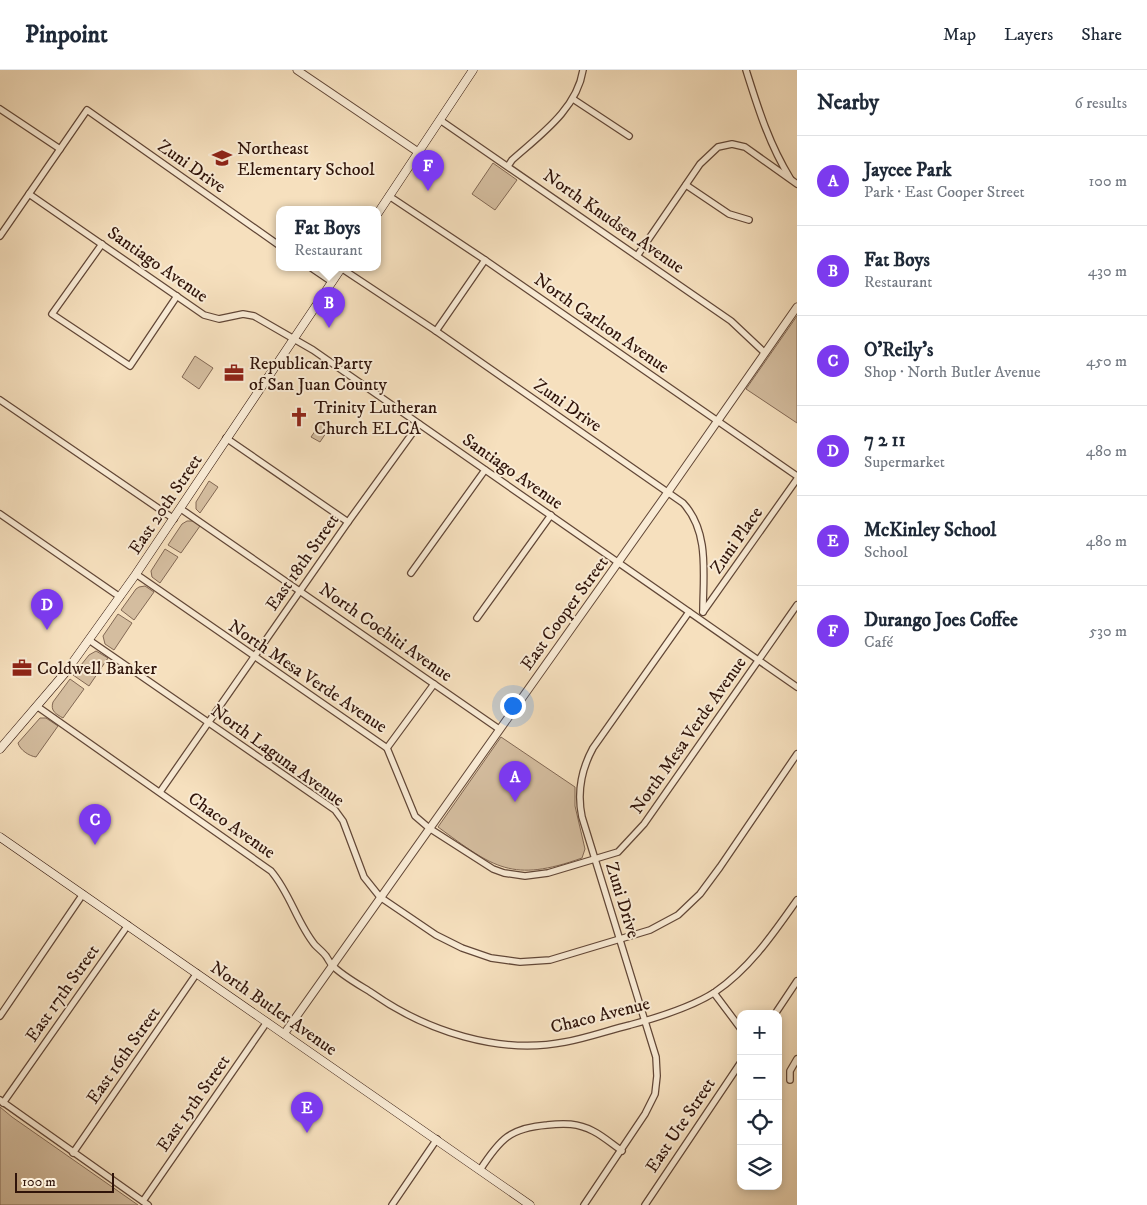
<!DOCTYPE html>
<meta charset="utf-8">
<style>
body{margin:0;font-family:"IM FELL DW Pica",serif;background:#f6f6f7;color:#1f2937}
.controls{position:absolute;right:15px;bottom:15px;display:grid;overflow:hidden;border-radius:10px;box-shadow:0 2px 8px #0003}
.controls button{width:45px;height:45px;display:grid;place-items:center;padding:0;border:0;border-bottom:1px solid #e0e1e3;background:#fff;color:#1f2937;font:25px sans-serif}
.scale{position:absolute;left:15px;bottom:12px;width:99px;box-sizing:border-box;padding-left:5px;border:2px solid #30140a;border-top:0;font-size:14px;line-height:18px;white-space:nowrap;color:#30140a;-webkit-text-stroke:4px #f9ebd5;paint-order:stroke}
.you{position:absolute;left:512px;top:635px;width:18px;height:18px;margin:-12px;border:4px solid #fff;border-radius:50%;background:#1a73e8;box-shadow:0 0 0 8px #1a73e833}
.badge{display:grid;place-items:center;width:32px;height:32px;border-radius:50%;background:#7c3aed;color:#fff;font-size:16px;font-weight:700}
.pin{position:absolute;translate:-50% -41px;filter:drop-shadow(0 1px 2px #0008)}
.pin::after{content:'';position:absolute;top:26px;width:18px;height:15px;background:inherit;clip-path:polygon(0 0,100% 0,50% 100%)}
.popup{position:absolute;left:276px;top:136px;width:105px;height:65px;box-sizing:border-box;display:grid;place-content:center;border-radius:10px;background:#fff;filter:drop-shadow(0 1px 4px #0005);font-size:16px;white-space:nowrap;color:#747a83}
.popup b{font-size:19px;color:#1f2937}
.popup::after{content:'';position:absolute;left:50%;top:100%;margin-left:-10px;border:10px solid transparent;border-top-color:#fff}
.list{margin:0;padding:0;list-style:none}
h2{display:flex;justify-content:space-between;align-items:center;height:65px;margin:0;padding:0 20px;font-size:21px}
h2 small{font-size:16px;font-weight:400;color:#747a83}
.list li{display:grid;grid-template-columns:32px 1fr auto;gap:15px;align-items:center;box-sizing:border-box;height:90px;padding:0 20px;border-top:1px solid #e0e1e3}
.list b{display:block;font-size:19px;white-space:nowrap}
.list p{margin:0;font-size:16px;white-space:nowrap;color:#747a83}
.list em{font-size:16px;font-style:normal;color:#747a83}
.icon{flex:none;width:28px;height:28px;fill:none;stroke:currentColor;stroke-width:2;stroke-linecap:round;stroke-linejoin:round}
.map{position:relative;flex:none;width:797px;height:1135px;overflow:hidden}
header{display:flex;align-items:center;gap:30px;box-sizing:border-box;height:70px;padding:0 25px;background:#fff;border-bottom:1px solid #e0e1e3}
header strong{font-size:24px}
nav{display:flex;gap:28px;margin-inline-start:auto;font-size:18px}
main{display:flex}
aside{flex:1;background:#fff}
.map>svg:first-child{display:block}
.green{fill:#d4bd9f;stroke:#826854}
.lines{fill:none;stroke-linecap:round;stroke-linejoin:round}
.minor-casing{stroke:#624737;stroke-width:8}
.tertiary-casing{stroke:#624737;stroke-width:9}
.secondary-casing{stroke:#30140a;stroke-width:9}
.minor{stroke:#f9ebd5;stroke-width:5.5}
.tertiary{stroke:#f9ebd5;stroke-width:7}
.secondary{stroke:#f9ebd5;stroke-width:8}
.labels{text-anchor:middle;stroke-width:4;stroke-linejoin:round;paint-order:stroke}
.poi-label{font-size:18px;fill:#30140a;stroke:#f9ebd5;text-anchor:start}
.street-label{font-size:18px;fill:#30140a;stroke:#f9ebd5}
</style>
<header>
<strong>Pinpoint</strong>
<nav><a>Map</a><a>Layers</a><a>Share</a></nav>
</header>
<main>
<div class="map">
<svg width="797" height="1135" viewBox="0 0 797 1135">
<rect width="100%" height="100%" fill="#f6e0be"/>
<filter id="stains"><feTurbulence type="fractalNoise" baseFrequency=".004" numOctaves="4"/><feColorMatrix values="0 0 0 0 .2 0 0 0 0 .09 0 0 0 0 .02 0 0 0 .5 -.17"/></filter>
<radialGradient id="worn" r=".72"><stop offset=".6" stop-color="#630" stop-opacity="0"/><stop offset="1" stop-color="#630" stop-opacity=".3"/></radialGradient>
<g class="green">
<path d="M 493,93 L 517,110 L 495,140 L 472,124 Z"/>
<path d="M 797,246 L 797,353 L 746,319 Z"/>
<path d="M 195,286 L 213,298 L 199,319 L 182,307 Z"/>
<path d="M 320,354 L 328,360 L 320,372 L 311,367 Z"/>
<path d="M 209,411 L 218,417 L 200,443 L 196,439 L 196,432 Z"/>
<path d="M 187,451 L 193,451 L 200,456 L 181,483 L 168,475 L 182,454 Z"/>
<path d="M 165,479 L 178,487 L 160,513 L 152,507 L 151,501 Z"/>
<path d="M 145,516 L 154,522 L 134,550 L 121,540 L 136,519 L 139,517 Z"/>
<path d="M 118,544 L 132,553 L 114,580 L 105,574 L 103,566 Z"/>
<path d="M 96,581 L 108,588 L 89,616 L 73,605 L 89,585 Z"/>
<path d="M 70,609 L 84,619 L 63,648 C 56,644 50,641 53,632 Z"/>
<path d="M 40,648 L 46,648 L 58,656 L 36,687 C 29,686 20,680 18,673 Z"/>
<path d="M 501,667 L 575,717 L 575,736 L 585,779 L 582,788 C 512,813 494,798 438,757 Z"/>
<path d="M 0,1037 L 12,1047 L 138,1135 L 0,1135 Z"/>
</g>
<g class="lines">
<defs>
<g id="minor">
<path d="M 746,0 C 758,38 769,74 790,108"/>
<path d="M 573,29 L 629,66"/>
<path d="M 0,39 L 60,79"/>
<path d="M 440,50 L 731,251 L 765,283"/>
<path d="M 508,96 L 512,90 C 540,65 577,39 583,0"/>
<path d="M 686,115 L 729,144 L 749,150"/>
<path d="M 29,124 L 204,245 L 219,249 L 243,244 L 254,246 L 313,280 L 797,617"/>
<path d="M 389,126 L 485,190 L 797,406"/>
<path d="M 0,166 L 87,40 L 280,176"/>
<path d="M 102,174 L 52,244 L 130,296 L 177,226"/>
<path d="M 637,186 L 700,94 L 718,77 L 732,74 L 745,77 L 797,114"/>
<path d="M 310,197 L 332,212"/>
<path d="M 341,198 L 436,261 L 683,433 C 710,462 703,505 703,542"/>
<path d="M 436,261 L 485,190"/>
<path d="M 0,330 L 174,449"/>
<path d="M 226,368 L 348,452"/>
<path d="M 181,439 L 499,659"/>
<path d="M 0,444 L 120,527"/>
<path d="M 411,503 L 485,400"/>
<path d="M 136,504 L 387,678 L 415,746 L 429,758 L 493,799 L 504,803 L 525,806 L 548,803 L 618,782 L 644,754 L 797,535"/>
<path d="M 703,542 L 797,409"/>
<path d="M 477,548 L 551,445"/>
<path d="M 89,570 L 335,740 L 343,751 L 364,807 L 380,827 L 436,865 L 462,878 L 491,888 L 520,892 L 550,890 L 650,860 L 678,845 L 700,824 L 720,797 L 797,684"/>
<path d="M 38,637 L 271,801 C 290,823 297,853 315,875 C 319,879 323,882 326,886 C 328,889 330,893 332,895 C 341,905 361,916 372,923 C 426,961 499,985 565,972 C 587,968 609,960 630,955 C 656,948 692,937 715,922 C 750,898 773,864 797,830"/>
<path d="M 387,678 L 434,614"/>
<path d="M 160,722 L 348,452 L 419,354"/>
<path d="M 714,923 L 741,959"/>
<path d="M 775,944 L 797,911"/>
<path d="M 0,946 L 83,824"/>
<path d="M 790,1010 L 790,1001 L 797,989"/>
<path d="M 0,1030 L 148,1135"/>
<path d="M 3,1033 L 128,855"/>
<path d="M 73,1083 L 197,903"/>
<path d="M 480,1100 C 500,1069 510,1058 547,1055 C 564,1053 578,1053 593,1061 C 603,1066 612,1074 622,1081"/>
<path d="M 143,1131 L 267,952"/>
<path d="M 392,1135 L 437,1069"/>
<path d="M 584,1135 L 645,1044 L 655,1024 L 657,1006 L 656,987 L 582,747 C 577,723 581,700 593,678 L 689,542"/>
<path d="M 645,1135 L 741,992"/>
</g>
<g id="tertiary">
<path d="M 297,0 L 418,82"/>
<path d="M 284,964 L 668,422 L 797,237"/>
</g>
<g id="secondary">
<path d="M 378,143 L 473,0"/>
<path d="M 0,679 L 65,603 L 136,504 L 342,197"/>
<path d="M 0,767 L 530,1135"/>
</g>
</defs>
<use href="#minor" class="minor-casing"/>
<use href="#tertiary" class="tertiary-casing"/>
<use href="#secondary" class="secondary-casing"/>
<use href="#minor" class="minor"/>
<use href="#tertiary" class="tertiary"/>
<use href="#secondary" class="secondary"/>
</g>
<defs>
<symbol id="school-bare" viewBox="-9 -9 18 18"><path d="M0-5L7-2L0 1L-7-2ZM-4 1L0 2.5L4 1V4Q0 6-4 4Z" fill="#8f2418" stroke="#f9ebd5" stroke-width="2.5" paint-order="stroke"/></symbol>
<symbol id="office-bare" viewBox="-9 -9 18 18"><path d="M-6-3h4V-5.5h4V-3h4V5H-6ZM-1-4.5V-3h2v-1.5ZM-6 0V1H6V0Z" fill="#8f2418" stroke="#f9ebd5" stroke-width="2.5" paint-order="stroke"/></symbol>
<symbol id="church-bare" viewBox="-9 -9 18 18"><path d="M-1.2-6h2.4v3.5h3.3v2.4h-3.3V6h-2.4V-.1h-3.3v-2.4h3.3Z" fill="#8f2418" stroke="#f9ebd5" stroke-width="2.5" paint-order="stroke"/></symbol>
</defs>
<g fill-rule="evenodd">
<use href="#school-bare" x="208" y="74" width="28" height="28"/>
<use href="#office-bare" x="220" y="289" width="28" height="28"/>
<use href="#church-bare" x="285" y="333" width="28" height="28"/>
<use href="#office-bare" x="8" y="584" width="28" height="28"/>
</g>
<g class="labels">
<g class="poi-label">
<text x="237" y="84">Northeast<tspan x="237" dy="21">Elementary School</tspan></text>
<text x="249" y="299">Republican Party<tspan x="249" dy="21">of San Juan County</tspan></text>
<text x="314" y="343">Trinity Lutheran<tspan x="314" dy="21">Church ELCA</tspan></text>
<text x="37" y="604">Coldwell Banker</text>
</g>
<g class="street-label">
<text transform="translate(192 96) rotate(35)" y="6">Zuni Drive</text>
<text transform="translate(614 151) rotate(35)" y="6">North Knudsen Avenue</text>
<text transform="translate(158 194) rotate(35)" y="6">Santiago Avenue</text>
<text transform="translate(602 253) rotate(35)" y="6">North Carlton Avenue</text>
<text transform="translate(568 335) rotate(35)" y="6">Zuni Drive</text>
<text transform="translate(513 401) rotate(35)" y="6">Santiago Avenue</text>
<text transform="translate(165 434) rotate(-56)" y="6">East 20th Street</text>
<text transform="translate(736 470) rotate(-55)" y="6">Zuni Place</text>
<text transform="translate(302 492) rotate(-55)" y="6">East 18th Street</text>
<text transform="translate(564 543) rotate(-54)" y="6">East Cooper Street</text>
<text transform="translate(386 562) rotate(35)" y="6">North Cochiti Avenue</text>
<text transform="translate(308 606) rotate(34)" y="6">North Mesa Verde Avenue</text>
<text transform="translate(688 665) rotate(-55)" y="6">North Mesa Verde Avenue</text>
<text transform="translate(278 685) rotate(36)" y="6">North Laguna Avenue</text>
<text transform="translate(232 755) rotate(35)" y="6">Chaco Avenue</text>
<text transform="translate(623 830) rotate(73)" y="6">Zuni Drive</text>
<text transform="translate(62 923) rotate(-55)" y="6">East 17th Street</text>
<text transform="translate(274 938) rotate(35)" y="6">North Butler Avenue</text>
<text transform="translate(600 945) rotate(-14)" y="6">Chaco Avenue</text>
<text transform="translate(123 985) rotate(-55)" y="6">East 16th Street</text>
<text transform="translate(193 1033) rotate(-55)" y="6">East 15th Street</text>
<text transform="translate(680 1055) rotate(-56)" y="6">East Ute Street</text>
</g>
</g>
<rect width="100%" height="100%" filter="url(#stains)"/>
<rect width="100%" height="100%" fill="url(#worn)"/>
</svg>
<div class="controls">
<button>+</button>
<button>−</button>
<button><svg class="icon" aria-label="locate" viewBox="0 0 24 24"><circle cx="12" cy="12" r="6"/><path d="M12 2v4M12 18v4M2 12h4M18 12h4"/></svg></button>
<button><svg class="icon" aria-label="layers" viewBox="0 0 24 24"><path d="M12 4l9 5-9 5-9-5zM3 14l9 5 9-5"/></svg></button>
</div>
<div class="scale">100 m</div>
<div class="you"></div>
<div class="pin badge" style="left:515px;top:732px">A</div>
<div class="pin badge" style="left:329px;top:258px">B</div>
<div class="popup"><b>Fat Boys</b>Restaurant</div>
<div class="pin badge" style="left:95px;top:775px">C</div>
<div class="pin badge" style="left:47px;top:560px">D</div>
<div class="pin badge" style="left:307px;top:1063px">E</div>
<div class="pin badge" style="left:428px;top:121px">F</div>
</div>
<aside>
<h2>Nearby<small>6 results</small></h2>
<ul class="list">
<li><span class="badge">A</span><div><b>Jaycee Park</b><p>Park · East Cooper Street</p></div><em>100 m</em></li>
<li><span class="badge">B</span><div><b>Fat Boys</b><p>Restaurant</p></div><em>430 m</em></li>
<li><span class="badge">C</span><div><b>O'Reily's</b><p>Shop · North Butler Avenue</p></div><em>450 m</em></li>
<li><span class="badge">D</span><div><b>7 2 11</b><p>Supermarket</p></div><em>480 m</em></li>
<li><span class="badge">E</span><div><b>McKinley School</b><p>School</p></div><em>480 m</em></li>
<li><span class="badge">F</span><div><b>Durango Joes Coffee</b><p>Café</p></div><em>530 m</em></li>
</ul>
</aside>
</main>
